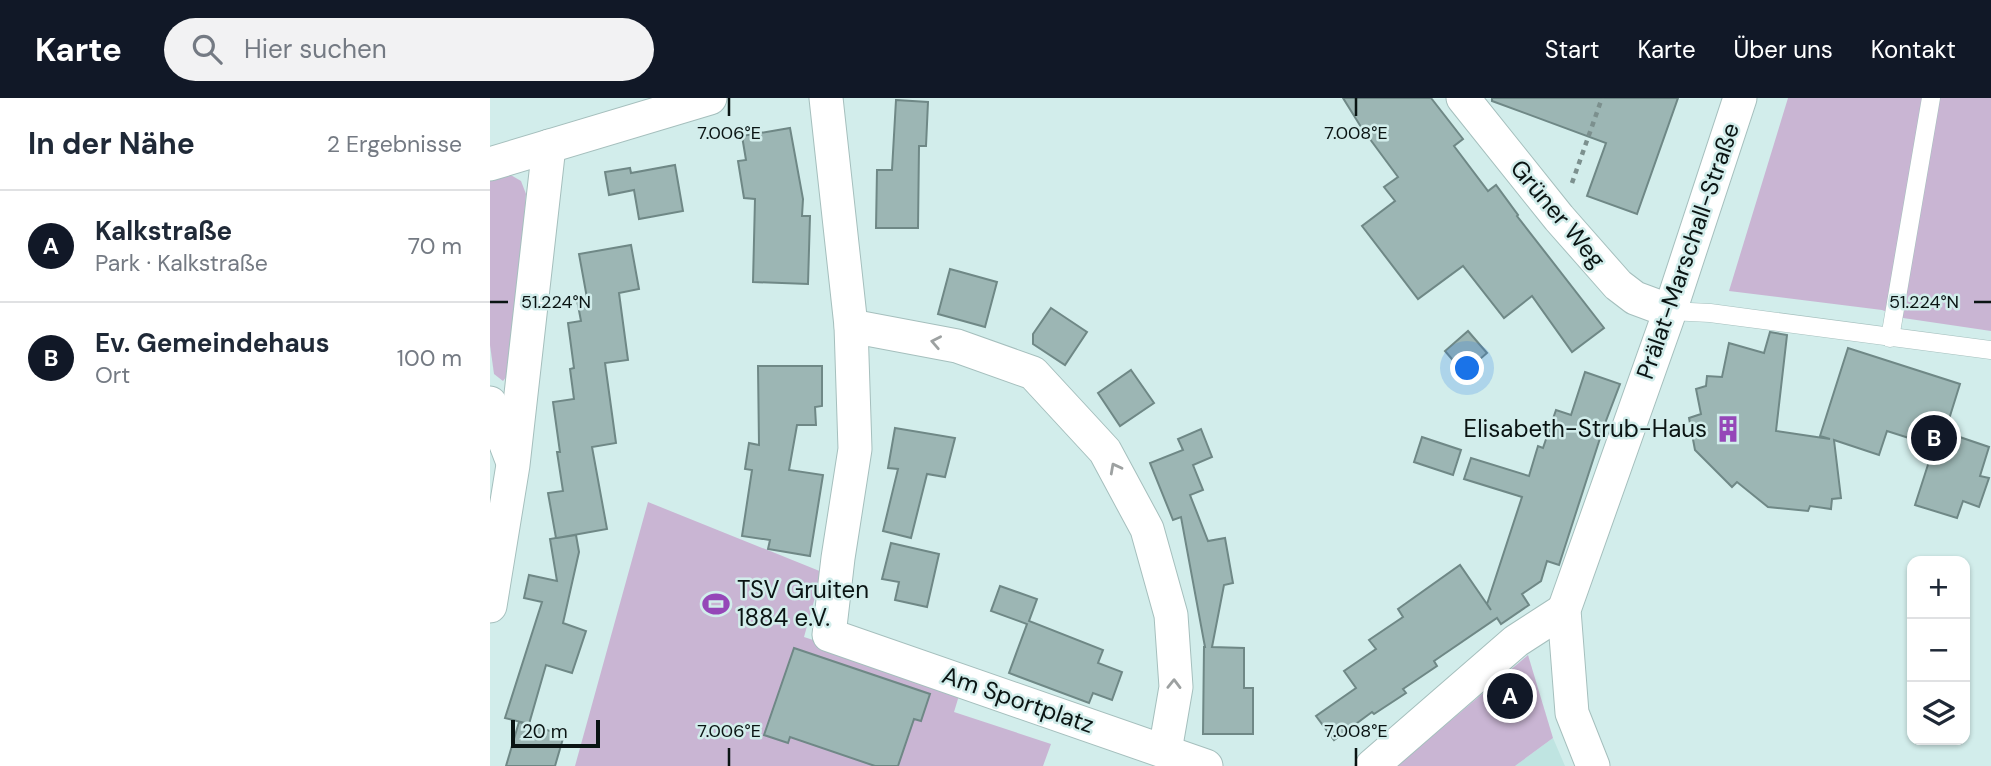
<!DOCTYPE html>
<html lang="de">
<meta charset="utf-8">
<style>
body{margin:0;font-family:"DM Sans",sans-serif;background:#f2f2f3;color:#1f2937}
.controls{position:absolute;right:21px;bottom:21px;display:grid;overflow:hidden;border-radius:14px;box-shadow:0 2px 5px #0004}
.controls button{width:63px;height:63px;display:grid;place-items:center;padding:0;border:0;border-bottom:2px solid #e0e1e3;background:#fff;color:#1f2937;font:35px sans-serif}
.scale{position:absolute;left:21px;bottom:18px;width:89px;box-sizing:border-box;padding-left:7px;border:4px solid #0a1413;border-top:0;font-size:19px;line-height:24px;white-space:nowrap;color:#0a1413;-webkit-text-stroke:5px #d2edeb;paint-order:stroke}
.you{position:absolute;left:978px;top:271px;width:24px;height:24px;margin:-18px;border:5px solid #fff;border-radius:50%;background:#1a73e8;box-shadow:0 0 0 10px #1a73e833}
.badge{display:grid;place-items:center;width:46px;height:46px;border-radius:50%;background:#111827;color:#fff;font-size:23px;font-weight:700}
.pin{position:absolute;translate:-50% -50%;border:4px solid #fff;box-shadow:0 2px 7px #0006}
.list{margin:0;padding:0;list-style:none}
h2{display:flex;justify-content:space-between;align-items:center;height:91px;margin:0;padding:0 28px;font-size:30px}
h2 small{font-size:23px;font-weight:400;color:#747a83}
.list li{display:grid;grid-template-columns:46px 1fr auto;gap:21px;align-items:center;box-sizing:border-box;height:112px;padding:0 28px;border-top:2px solid #e0e1e3}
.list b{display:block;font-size:26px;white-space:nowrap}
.list p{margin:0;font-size:23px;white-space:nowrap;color:#747a83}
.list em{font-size:23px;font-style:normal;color:#747a83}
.icon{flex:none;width:38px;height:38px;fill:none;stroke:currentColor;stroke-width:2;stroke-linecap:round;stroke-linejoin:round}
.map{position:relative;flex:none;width:1501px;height:668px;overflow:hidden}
header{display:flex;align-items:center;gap:42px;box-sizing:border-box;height:98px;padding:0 35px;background:#111827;color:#fff}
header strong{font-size:33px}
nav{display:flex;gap:38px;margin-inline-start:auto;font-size:24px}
.search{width:490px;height:63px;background:#f2f2f3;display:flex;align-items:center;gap:18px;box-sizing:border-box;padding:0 24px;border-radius:38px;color:#747a83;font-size:26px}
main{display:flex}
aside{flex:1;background:#fff}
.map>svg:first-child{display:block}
.built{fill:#bfe4e1}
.green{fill:#c9b5d3}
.building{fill:#9cb6b4;stroke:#6f8886;stroke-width:2}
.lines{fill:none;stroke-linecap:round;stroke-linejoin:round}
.lane-casing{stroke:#a5bfbd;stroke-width:19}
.street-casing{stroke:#a5bfbd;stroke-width:35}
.path{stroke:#7c908e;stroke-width:4.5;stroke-dasharray:5 5;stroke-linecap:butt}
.lane{stroke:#fff;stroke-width:18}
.street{stroke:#fff;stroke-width:33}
.oneway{stroke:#9da1a1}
.ticks{fill:none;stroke:#0a1413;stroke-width:2.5}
.labels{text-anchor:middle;stroke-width:5;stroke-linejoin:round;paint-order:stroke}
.street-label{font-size:24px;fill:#0a1413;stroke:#d2edeb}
.poi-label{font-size:24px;fill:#0a1413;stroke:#d2edeb;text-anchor:end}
.ticks-label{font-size:18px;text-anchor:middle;fill:#0a1413;stroke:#d2edeb;stroke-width:5;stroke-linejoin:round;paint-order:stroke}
</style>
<header>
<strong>Karte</strong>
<div class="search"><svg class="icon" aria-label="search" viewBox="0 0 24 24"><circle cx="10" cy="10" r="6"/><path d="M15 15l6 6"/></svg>Hier suchen</div>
<nav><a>Start</a><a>Karte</a><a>Über uns</a><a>Kontakt</a></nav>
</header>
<main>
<aside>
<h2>In der Nähe<small>2 Ergebnisse</small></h2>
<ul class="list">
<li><span class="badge">A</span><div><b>Kalkstraße</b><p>Park · Kalkstraße</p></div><em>70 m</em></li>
<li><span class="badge">B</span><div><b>Ev. Gemeindehaus</b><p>Ort</p></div><em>100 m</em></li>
</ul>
</aside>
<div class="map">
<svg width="1501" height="668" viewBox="0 0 1501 668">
<rect width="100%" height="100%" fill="#d2edeb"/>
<path class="built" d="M 1063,640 L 1075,668 L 1025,668 Z"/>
<g class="green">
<path d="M 1298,0 L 1501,0 L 1501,233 L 1413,220 L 1392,212 L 1239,193 Z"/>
<path d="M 19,76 L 31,83 L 36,96 L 21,273 L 13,283 L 4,276 L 0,247 L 0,78 Z"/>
<path d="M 158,404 L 332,474 L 314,539 L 471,591 L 464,614 L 561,646 L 553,668 L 85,668 Z"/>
<path d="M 1038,557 L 1063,640 L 1025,668 L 907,668 Z"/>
</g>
<g class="building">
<path d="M 853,0 L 941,0 L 973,41 L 964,48 L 998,93 L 1006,87 L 1028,117 L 1027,118 L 1114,230 L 1082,254 L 1042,198 L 1014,220 L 973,168 L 928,201 L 872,128 L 905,103 L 894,89 L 908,79 L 871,29 Z"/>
<path d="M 1002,0 L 1188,0 L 1147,116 L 1097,98 L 1116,45 L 1002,3 Z"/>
<path d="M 406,2 L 438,4 L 436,48 L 429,48 L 428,130 L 386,130 L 387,72 L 402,72 Z"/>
<path d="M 300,30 L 313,101 L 312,118 L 320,118 L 318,186 L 263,184 L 265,101 L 254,100 L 248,63 L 256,62 L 252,38 Z"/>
<path d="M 185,67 L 193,113 L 149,121 L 144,92 L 119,97 L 115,74 L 140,70 L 141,75 Z"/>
<path d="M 141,147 L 149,191 L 129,195 L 138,262 L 115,265 L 126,345 L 102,349 L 117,431 L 67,440 L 86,437 L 89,454 L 73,525 L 96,533 L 82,575 L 56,567 L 39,626 L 15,620 L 52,504 L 34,500 L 39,477 L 67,483 L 60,441 L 66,440 L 58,395 L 73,393 L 67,354 L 70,354 L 63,304 L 84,301 L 80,271 L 84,270 L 78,225 L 91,223 L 87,202 L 97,200 L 89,156 Z"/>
<path d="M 460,171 L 507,184 L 495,229 L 448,216 Z"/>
<path d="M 561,210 L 597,234 L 575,267 L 543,246 L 543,236 Z"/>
<path d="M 978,233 L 997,255 L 974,275 L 955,253 Z"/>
<path d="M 1280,234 L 1297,237 L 1286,333 L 1340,341 L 1330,338 L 1358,250 L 1470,286 L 1455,334 L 1499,349 L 1490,378 L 1499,380 L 1489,409 L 1473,403 L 1467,420 L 1425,407 L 1444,348 L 1397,333 L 1389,357 L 1344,342 L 1351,400 L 1342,401 L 1341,411 L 1320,408 L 1318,413 L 1278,409 L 1247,384 L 1242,389 L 1205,352 L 1199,320 L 1211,316 L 1206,291 L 1216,288 L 1217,278 L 1232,279 L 1239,245 L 1274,255 Z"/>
<path d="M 268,268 L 332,268 L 332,308 L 325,309 L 326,327 L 307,327 L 299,372 L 333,377 L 320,458 L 278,451 L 280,442 L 252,438 L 262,372 L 255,371 L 259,345 L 269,347 Z"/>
<path d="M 641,272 L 664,305 L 630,328 L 608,295 Z"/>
<path d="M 1095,274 L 1130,286 L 1114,328 L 1069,467 L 1057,463 L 1051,483 L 1032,496 L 1039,507 L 1011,526 L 1007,520 L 944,563 L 947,568 L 913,591 L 916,595 L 884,616 L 882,614 L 844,642 L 826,618 L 866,590 L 854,573 L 886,551 L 879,542 L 913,519 L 908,511 L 970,467 L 1001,512 L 997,506 L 1032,399 L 974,381 L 981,360 L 1039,378 L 1048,348 L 1053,350 L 1066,312 L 1081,317 Z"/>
<path d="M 405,330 L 465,340 L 455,379 L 437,376 L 421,440 L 393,433 L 408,371 L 398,370 Z"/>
<path d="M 711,331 L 722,359 L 703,367 L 713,392 L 700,397 L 718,443 L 735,440 L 743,485 L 734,487 L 722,549 L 754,550 L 754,590 L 763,590 L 763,636 L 713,636 L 714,549 L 715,549 L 691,419 L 683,422 L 660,365 L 693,352 L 688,341 Z"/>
<path d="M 932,339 L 971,352 L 963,377 L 924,364 Z"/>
<path d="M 401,445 L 449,456 L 437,509 L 405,502 L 409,484 L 392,481 Z"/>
<path d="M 510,488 L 547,501 L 539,523 L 613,552 L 608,565 L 632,574 L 622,602 L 603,595 L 599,605 L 519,575 L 537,526 L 501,513 Z"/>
<path d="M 304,550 L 440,596 L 431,623 L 424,621 L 408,668 L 385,668 L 300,639 L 298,645 L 274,637 Z"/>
<path d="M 29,624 L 74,637 L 65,668 L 16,668 Z"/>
</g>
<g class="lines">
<defs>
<g id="lane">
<path d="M 1180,213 L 1220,215 L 1501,252"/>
<path d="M 1400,240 L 1441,0"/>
</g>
<g id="street">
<path d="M 336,0 L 361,228 L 365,351 L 348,460 L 339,537 L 716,668"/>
<path d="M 973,0 L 1069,120 L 1128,187 L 1145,200 L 1180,213"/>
<path d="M 0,66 L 220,0"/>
<path d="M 361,228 L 467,248 L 543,275 L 615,353 L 657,431 L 681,517 L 686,589 L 675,653"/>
<path d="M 0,305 L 22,362"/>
<path d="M 0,508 L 23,367 L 59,48"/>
<path d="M 882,668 L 1026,543 L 1074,512"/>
<path d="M 1103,668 L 1082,615 L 1074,512 L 1180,213 L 1250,0"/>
</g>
</defs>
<use href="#lane" class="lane-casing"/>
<use href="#street" class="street-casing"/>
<path class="path" d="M 1082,85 L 1112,0"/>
<use href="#lane" class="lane"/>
<use href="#street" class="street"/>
</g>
<defs><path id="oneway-chevron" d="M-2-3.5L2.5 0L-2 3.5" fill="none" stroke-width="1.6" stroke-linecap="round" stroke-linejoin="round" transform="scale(1.75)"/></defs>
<g class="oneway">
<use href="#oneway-chevron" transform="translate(446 244) rotate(-169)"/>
<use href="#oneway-chevron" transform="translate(625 370) rotate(-118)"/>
<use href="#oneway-chevron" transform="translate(684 586) rotate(-89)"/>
</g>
<path class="ticks" d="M 239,0 L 239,18M 866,0 L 866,18M 0,204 L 18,204M 1484,204 L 1501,204M 239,650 L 239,668M 866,650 L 866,668"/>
<defs>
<symbol id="building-bare" viewBox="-9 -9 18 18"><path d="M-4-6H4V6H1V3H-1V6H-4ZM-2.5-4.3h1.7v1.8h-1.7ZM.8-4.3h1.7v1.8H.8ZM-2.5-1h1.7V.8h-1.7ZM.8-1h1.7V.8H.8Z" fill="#9547b8" stroke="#d2edeb" stroke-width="2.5" paint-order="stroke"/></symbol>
<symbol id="stadium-bare" viewBox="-9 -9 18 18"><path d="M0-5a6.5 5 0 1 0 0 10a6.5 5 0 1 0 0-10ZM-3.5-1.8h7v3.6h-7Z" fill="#9547b8" stroke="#d2edeb" stroke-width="2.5" paint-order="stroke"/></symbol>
</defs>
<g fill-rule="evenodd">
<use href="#building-bare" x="1219" y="312" width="38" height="38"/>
<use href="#stadium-bare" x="207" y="487" width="38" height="38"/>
</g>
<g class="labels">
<g class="street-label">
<text transform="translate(1068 116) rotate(50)" y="8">Grüner Weg</text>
<text transform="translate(1198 153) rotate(-71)" y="8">Prälat-Marschall-Straße</text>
<text transform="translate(528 602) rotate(19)" y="8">Am Sportplatz</text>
</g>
<g class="poi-label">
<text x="1217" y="339">Elisabeth-Strub-Haus</text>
<text x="247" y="500" text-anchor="start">TSV Gruiten<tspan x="247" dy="28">1884 e.V.</tspan></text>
</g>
</g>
<g class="ticks-label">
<text x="239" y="41">7.006°E</text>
<text x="866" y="41">7.008°E</text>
<text x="66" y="210">51.224°N</text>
<text x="1434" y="210">51.224°N</text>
<text x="239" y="639">7.006°E</text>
<text x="866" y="639">7.008°E</text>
</g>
</svg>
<div class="controls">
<button>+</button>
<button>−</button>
<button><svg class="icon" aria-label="layers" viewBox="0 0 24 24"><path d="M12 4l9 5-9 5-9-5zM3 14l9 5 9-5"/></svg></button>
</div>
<div class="scale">20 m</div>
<div class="you"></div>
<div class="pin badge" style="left:1020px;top:598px">A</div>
<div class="pin badge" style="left:1444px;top:340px">B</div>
</div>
</main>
